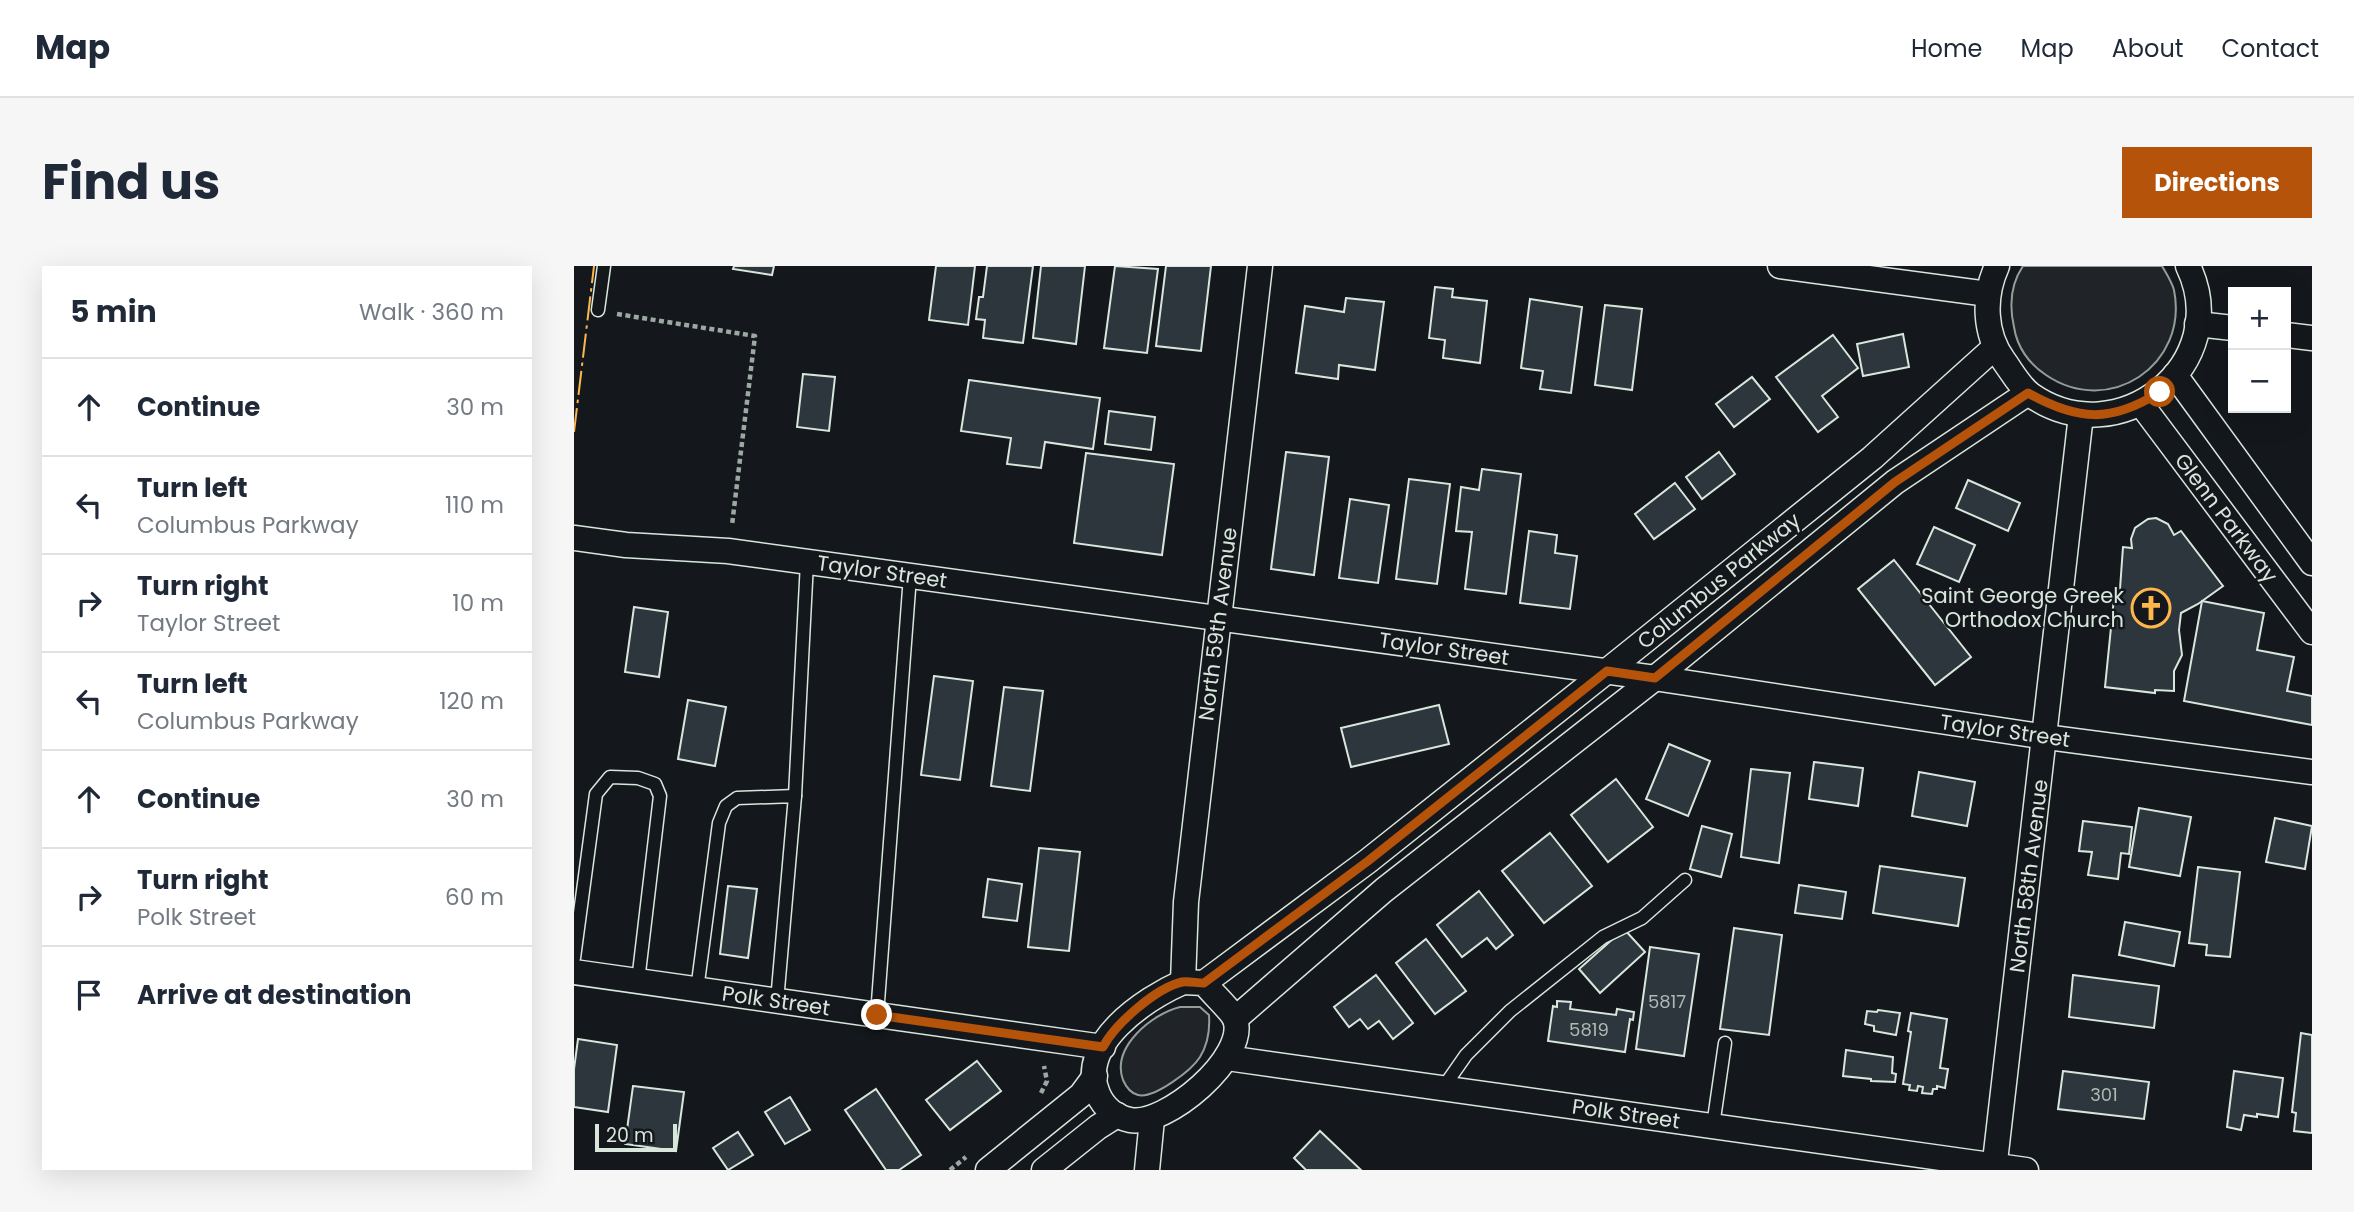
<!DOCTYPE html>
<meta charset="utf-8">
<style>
body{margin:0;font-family:Poppins,sans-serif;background:#f6f6f7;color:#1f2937}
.controls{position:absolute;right:21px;top:21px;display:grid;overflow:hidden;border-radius:0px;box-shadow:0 7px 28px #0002}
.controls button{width:63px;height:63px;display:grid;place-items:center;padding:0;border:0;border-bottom:2px solid #e0e1e3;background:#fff;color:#1f2937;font:35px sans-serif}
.scale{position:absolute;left:21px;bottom:18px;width:82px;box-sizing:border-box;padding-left:7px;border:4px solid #d8e6dc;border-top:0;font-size:19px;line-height:24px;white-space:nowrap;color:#d8e6dc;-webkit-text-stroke:5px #14181c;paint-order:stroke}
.stop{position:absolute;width:21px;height:21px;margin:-16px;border:5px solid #b45309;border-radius:50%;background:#fff}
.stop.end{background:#b45309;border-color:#fff;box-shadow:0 2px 7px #0008}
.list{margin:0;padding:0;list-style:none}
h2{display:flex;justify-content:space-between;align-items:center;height:91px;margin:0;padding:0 28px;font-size:30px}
h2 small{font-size:23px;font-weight:400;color:#747a83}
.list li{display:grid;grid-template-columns:46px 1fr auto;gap:21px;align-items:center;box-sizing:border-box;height:98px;padding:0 28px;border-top:2px solid #e0e1e3}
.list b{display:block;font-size:26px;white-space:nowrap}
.list p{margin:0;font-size:23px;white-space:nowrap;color:#747a83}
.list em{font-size:23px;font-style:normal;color:#747a83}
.icon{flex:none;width:38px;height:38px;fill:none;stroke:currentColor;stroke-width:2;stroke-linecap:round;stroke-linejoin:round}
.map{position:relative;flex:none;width:1738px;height:904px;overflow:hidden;border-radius:0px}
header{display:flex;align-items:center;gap:42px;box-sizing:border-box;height:98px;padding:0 35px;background:#fff;border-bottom:2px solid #e0e1e3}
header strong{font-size:33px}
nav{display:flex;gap:38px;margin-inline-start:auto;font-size:24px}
.intro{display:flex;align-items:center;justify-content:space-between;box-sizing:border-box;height:168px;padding:0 42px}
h1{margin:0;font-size:49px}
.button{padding:18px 32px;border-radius:0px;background:#b45309;color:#fff;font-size:24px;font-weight:700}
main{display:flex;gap:42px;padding:0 42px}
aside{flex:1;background:#fff;border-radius:0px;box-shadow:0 7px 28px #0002}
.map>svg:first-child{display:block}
.green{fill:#202428;stroke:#939e99;stroke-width:2}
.building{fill:#2c363c;stroke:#d8e6dc;stroke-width:2}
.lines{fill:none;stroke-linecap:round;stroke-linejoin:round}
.lane-casing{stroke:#d8e6dc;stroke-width:15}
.street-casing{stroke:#d8e6dc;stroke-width:27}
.path{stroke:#9da8a2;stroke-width:4.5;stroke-dasharray:5 3.5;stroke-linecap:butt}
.lane{stroke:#14181c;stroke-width:12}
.street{stroke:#14181c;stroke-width:24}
.power{stroke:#ffb74d;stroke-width:2;stroke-dasharray:24 5 3.5 5;stroke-linecap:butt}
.route{stroke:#b45309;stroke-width:9}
.labels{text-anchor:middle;stroke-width:5;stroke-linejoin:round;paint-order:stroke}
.number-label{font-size:18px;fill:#adbab4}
.street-label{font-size:21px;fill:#d8e6dc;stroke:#14181c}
.poi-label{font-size:21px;fill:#d8e6dc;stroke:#14181c;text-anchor:end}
</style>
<header>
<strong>Map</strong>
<nav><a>Home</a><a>Map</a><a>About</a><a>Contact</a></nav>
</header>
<div class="intro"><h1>Find us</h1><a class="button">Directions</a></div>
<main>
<aside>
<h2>5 min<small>Walk · 360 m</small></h2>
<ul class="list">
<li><svg class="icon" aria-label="ahead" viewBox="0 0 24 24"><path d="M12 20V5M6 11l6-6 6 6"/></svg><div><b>Continue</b></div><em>30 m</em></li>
<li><svg class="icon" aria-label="left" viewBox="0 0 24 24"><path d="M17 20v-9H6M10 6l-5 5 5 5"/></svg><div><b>Turn left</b><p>Columbus Parkway</p></div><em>110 m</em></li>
<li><svg class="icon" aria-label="right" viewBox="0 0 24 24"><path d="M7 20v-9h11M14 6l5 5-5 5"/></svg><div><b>Turn right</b><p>Taylor Street</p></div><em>10 m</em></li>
<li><svg class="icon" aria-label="left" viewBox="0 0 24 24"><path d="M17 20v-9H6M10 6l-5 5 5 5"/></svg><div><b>Turn left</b><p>Columbus Parkway</p></div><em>120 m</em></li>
<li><svg class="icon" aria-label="ahead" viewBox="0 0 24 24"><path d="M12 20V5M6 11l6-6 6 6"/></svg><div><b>Continue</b></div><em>30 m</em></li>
<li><svg class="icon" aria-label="right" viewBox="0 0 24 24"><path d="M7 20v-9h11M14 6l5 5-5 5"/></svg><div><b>Turn right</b><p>Polk Street</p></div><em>60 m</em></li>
<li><svg class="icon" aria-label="arrive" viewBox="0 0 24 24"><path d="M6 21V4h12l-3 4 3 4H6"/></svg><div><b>Arrive at destination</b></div></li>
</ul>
</aside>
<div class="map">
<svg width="1738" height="904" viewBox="0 0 1738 904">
<rect width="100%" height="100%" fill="#14181c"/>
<g class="green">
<path d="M 1449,0 L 1588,0 C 1592,7 1598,16 1600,24 C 1615,99 1535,152 1472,109 C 1455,98 1443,81 1440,61 C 1435,39 1436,19 1449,0 Z"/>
<path d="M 606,741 L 626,741 L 635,749 C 636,763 634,778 626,791 C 618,804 580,833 564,829 C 556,827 552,821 549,814 C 537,781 578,748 606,741 Z"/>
</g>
<g class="building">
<path d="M 160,0 L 200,0 L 198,9 L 159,3 Z"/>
<path d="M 362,0 L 401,0 L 394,59 L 355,54 Z"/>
<path d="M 413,0 L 459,0 L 449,77 L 409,72 L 411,54 L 402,53 L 405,31 L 409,31 Z"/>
<path d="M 467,0 L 511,0 L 502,78 L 459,72 Z"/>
<path d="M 541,0 L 584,3 L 573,87 L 530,82 Z"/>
<path d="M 592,0 L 637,0 L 627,85 L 582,80 Z"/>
<path d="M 861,21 L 879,23 L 878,31 L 913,35 L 906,97 L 869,92 L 871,74 L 855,72 Z"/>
<path d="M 772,32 L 810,36 L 801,104 L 765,99 L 764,113 L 722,107 L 731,40 L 770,46 Z"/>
<path d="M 956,33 L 1008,41 L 997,127 L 966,123 L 969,105 L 947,102 Z"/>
<path d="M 1031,39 L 1068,43 L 1058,124 L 1021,119 Z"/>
<path d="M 1329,68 L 1335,101 L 1289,110 L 1283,78 Z"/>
<path d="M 1259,69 L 1284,102 L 1248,130 L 1264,151 L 1244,166 L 1202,111 Z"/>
<path d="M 229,108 L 261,111 L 255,165 L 223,161 Z"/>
<path d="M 1178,111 L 1196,133 L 1160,161 L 1142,138 Z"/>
<path d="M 395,114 L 526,132 L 519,183 L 471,176 L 467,202 L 433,198 L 437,172 L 387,165 Z"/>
<path d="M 535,145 L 581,151 L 577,184 L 531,178 Z"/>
<path d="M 712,186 L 755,191 L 740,309 L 697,303 Z"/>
<path d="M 1145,186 L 1161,208 L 1128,233 L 1112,211 Z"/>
<path d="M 512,187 L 600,198 L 588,289 L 500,277 Z"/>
<path d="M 908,203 L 947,208 L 932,328 L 891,323 L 898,266 L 882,265 L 887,221 L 905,224 Z"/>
<path d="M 835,213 L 876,218 L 863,318 L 822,313 Z"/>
<path d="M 1394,214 L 1446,237 L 1434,265 L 1382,242 Z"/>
<path d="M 1101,217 L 1121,243 L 1080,273 L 1061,248 Z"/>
<path d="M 776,233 L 815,239 L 804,317 L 765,312 Z"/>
<path d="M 1582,252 L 1594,258 L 1600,269 L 1607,265 L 1649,320 L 1624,338 L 1607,347 L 1605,364 L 1608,389 L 1600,405 L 1600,425 L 1581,424 L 1581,427 L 1531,421 L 1541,322 L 1546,323 L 1549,281 L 1558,282 L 1557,273 L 1561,262 L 1574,253 Z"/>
<path d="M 1360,261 L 1401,279 L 1385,316 L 1343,298 Z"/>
<path d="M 955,265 L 983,269 L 981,287 L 1003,290 L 996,343 L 946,337 Z"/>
<path d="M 1320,294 L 1397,391 L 1361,419 L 1284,323 Z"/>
<path d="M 1628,335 L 1690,347 L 1683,384 L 1720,391 L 1713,425 L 1738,430 L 1738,459 L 1610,435 Z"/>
<path d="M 60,341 L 94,346 L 85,411 L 51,406 Z"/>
<path d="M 360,410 L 399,415 L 386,514 L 347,509 Z"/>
<path d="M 430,421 L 469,425 L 456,525 L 417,520 Z"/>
<path d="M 114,434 L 152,441 L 141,500 L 104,493 Z"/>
<path d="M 865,439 L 875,478 L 777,501 L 767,462 Z"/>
<path d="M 1095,478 L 1136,495 L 1114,550 L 1072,533 Z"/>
<path d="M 1240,496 L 1289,502 L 1284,540 L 1235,533 Z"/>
<path d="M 1177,503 L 1216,507 L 1205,597 L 1167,591 Z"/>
<path d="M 1345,506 L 1401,516 L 1393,560 L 1338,550 Z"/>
<path d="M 1042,513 L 1079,561 L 1034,596 L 997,549 Z"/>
<path d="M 1565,542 L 1617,551 L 1606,610 L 1555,601 Z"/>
<path d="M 1701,552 L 1738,560 L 1731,603 L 1692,596 Z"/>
<path d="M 1509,555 L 1558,561 L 1555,588 L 1547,587 L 1544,613 L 1514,609 L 1518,586 L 1505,585 Z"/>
<path d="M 1128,560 L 1158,568 L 1147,611 L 1116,603 Z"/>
<path d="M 976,567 L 1018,620 L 970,657 L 928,605 Z"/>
<path d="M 465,582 L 506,586 L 495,685 L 454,681 Z"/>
<path d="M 1306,600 L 1391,612 L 1384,660 L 1299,647 Z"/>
<path d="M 1624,601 L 1666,606 L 1656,691 L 1632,689 L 1633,679 L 1615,677 Z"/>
<path d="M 414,613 L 448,618 L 443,655 L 409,651 Z"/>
<path d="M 1225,619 L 1272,626 L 1268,653 L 1221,647 Z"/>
<path d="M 154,620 L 183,623 L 174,692 L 146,688 Z"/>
<path d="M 905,625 L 939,669 L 922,683 L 913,672 L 888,691 L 863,659 Z"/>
<path d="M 1551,656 L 1606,666 L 1600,700 L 1545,689 Z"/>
<path d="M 1160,662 L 1208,669 L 1195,769 L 1146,763 Z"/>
<path d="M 1050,663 L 1071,686 L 1026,727 L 1005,703 Z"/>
<path d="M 852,673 L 892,725 L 861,748 L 822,697 Z"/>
<path d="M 1076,681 L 1125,688 L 1110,790 L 1062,783 Z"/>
<path d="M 802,709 L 839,757 L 819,773 L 805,755 L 794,763 L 786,753 L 775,761 L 760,741 Z"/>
<path d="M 1499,709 L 1585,720 L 1580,762 L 1495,751 Z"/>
<path d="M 983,735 L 997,736 L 996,743 L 1042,749 L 1043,743 L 1060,746 L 1059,754 L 1056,753 L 1051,786 L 974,775 L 979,740 L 983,741 Z"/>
<path d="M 1304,744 L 1326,747 L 1322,769 L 1300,765 L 1300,760 L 1291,758 L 1293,745 L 1303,746 Z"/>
<path d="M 1337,747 L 1373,753 L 1366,802 L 1374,803 L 1371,822 L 1363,820 L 1363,823 L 1359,823 L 1358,828 L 1348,827 L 1349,821 L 1344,820 L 1343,825 L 1335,824 L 1336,819 L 1329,818 L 1337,766 L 1334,765 Z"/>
<path d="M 1727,767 L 1738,769 L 1738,867 L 1720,865 L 1722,847 L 1718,846 Z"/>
<path d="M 4,773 L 43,779 L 34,846 L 0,841 L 0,803 Z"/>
<path d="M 1272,784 L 1319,791 L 1318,807 L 1322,808 L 1321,816 L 1297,815 L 1297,813 L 1269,810 Z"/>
<path d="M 403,795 L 427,825 L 376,864 L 352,834 Z"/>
<path d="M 1489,805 L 1575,816 L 1570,853 L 1484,843 Z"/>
<path d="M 1660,805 L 1709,812 L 1704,851 L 1683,848 L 1683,851 L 1670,849 L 1667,864 L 1653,861 Z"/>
<path d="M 59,820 L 110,826 L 102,885 L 51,878 Z"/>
<path d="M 302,823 L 347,889 L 325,904 L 312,904 L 271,844 Z"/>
<path d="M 216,831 L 236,864 L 211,878 L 191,846 Z"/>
<path d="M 746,865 L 787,904 L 732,904 L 720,892 Z"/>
<path d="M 164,866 L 179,889 L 154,904 L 139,882 Z"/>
</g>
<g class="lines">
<defs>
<g id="lane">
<path d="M 24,44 L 30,0"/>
<path d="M 221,530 L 233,296"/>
<path d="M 0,692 L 22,528 L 36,511 L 64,512 L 81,518 L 86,530 L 64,715"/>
<path d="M 123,724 L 145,557 L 152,540 L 163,532 L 221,530 L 203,735"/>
<path d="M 303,749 L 336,310"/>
<path d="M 869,822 L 892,789 L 936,745 L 1029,671 L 1068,652 L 1111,614"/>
<path d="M 1139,860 L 1151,777"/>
</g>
<g id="street">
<path d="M 1206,0 L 1414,28"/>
<path d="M 1423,0 C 1409,31 1410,68 1430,95 C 1438,106 1446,121 1457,129 C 1544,190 1661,98 1614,0"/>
<path d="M 1623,58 L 1659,62"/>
<path d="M 1712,69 L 1738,72"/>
<path d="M 1601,109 L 1738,297"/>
<path d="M 1567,138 L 1738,366"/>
<path d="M 0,272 L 52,279 L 154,285 L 1081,412 L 1472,471 L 1738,506"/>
<path d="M 0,706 L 529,781"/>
<path d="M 609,716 L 612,636 L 686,0"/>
<path d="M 609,716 L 630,717 C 637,726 657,744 661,753 C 675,791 591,861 556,854 C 542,851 530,842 524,828 C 502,778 571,733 609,716 Z"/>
<path d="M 630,717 L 794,595 L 1033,405 L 1298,192 L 1420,82"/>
<path d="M 661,753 L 810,624 L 1081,412 L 1321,216 L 1454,127"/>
<path d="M 653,792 L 1452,904"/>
<path d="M 414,904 L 507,829 L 521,810"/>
<path d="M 470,904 L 524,861 L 543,849"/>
<path d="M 573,904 L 578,853"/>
<path d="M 1420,904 L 1507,149"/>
</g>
</defs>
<use href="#lane" class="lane-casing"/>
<use href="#street" class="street-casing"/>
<g class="path">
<path d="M 43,48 L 181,70 L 158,259"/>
<path d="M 467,827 L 473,815 L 470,800"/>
<path d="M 376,904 L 392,891"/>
</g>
<use href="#lane" class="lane"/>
<use href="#street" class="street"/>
<path class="power" d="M 0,166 L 20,0"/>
</g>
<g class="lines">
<path class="route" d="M 303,749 L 529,781 C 541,758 582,722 608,716 C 614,715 623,717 630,717 L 794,595 L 1033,405 L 1081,412 L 1321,216 L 1454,127 C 1504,155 1537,157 1586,126"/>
</g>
<defs>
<symbol id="church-ring" viewBox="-11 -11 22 22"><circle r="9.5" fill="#14181c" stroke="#ffb74d" stroke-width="1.5"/><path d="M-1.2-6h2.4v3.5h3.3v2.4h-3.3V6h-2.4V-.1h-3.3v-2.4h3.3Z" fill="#ffb74d"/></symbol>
</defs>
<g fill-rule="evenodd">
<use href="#church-ring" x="1555" y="320" width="44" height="44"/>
</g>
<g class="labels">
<g class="number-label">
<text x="1093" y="742">5817</text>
<text x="1015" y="770">5819</text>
<text x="1530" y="835">301</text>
</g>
<g class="street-label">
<text transform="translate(1652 252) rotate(53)" y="7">Glenn Parkway</text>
<text transform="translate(308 306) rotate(8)" y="7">Taylor Street</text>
<text transform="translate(1145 315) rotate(-39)" y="7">Columbus Parkway</text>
<text transform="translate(644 358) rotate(-83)" y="7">North 59th Avenue</text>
<text transform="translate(870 383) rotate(8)" y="7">Taylor Street</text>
<text transform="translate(1431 465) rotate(8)" y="7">Taylor Street</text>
<text transform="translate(1455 610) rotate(-83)" y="7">North 58th Avenue</text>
<text transform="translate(202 735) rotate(8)" y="7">Polk Street</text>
<text transform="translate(1052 848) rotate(8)" y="7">Polk Street</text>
</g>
<g class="poi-label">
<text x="1550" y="337">Saint George Greek<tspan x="1550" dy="24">Orthodox Church</tspan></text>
</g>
</g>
</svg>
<div class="controls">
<button>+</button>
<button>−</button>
</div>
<div class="scale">20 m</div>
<div class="stop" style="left:1586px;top:126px"></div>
<div class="stop end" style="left:303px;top:749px"></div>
</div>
</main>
